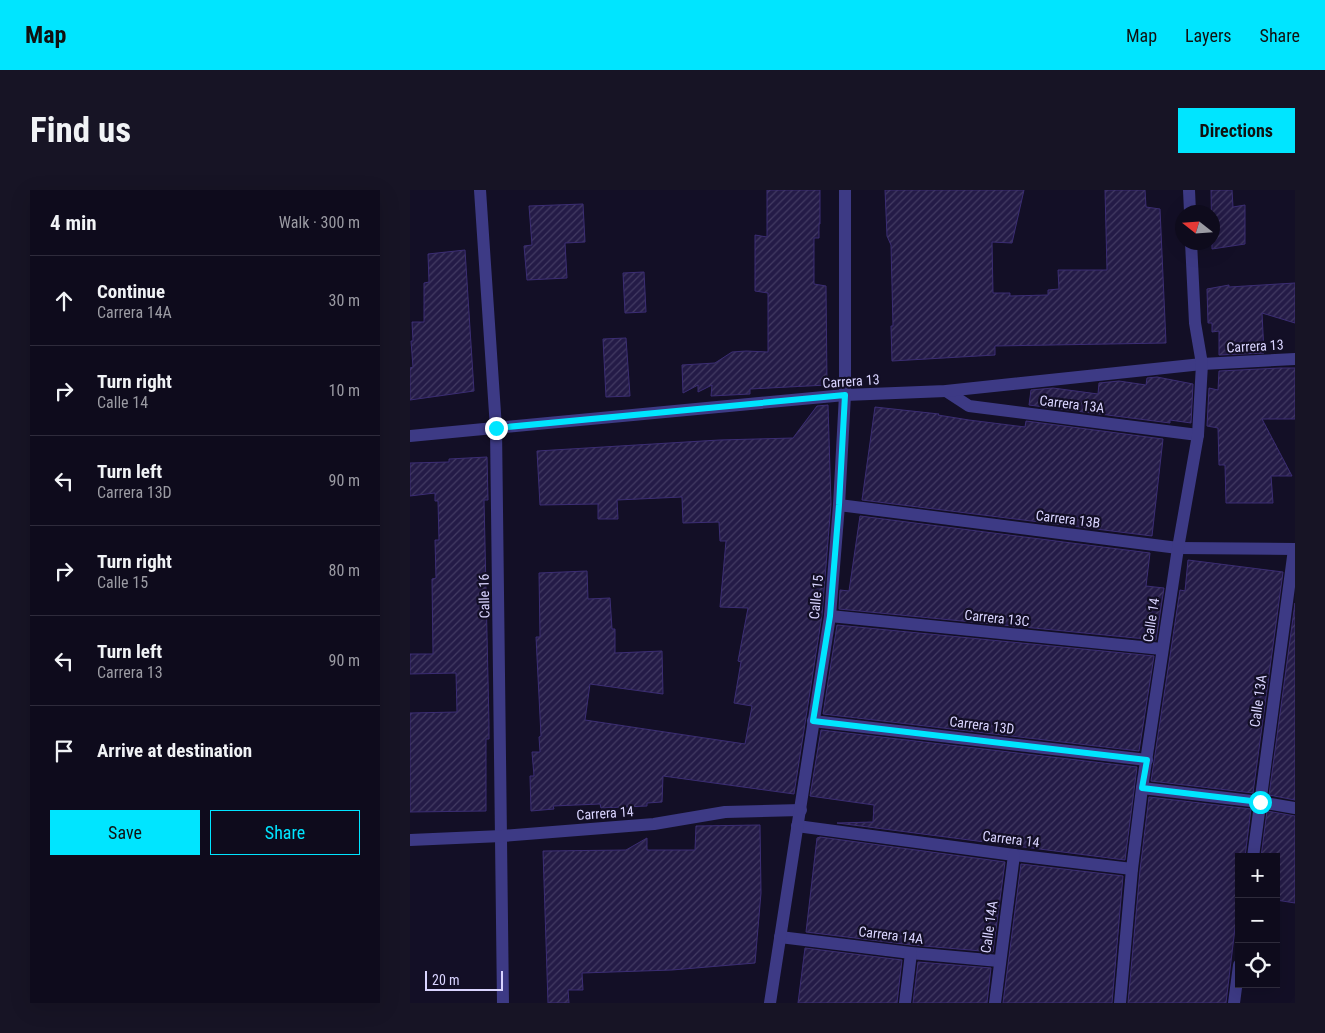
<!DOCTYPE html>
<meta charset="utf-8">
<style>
body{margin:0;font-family:"Roboto Condensed",sans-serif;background:#171425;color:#f1f3f6}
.controls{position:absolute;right:15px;bottom:15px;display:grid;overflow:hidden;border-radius:0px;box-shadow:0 5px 20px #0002}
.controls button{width:45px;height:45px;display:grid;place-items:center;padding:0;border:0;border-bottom:1px solid #2e2b3b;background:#0e0b1c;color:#f1f3f6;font:25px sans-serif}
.compass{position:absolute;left:765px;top:15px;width:45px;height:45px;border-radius:50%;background:#0e0b1c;box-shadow:0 5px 20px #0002;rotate:287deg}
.scale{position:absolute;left:15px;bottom:12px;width:78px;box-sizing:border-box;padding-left:5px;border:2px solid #d9d4ff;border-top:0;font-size:14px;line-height:18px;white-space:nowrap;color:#d9d4ff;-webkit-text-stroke:4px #130f26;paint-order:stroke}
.stop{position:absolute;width:15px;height:15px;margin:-11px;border:4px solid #00e5ff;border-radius:50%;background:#fff}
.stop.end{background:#00e5ff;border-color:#fff;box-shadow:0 1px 5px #0008}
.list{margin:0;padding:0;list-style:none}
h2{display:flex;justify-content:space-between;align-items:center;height:65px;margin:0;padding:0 20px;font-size:21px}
h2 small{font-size:16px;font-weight:400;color:#9b9ba3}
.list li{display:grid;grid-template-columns:32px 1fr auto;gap:15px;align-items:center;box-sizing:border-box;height:90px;padding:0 20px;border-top:1px solid #2e2b3b}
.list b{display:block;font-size:19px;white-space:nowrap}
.list p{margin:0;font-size:16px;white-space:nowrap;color:#9b9ba3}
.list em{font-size:16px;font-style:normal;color:#9b9ba3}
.actions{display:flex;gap:10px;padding:15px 20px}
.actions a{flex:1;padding:11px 0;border:1px solid #00e5ff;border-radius:0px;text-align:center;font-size:18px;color:#00e5ff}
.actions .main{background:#00e5ff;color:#111}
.icon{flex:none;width:28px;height:28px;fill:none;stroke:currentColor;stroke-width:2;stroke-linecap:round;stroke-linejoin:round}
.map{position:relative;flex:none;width:885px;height:813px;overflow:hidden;border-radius:0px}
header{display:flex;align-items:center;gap:30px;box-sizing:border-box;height:70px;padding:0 25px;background:#00e5ff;color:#111}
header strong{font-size:24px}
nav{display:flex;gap:28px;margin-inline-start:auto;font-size:18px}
.intro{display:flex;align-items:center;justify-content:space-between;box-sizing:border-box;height:120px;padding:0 30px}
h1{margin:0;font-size:35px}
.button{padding:12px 22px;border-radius:0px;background:#00e5ff;color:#111;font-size:18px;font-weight:700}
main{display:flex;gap:30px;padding:0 30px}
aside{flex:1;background:#0e0b1c;border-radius:0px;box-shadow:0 5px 20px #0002}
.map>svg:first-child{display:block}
.building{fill:url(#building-hatch);stroke:#3b2d73}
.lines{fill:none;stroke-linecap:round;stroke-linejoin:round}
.lane{stroke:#3d3a85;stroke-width:12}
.street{stroke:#3d3a85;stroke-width:12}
.route{stroke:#00e5ff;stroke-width:6}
.labels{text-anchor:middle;stroke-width:4.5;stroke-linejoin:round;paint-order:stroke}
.street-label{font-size:14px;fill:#d9d4ff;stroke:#130f26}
</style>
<header>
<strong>Map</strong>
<nav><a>Map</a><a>Layers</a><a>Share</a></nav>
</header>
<div class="intro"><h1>Find us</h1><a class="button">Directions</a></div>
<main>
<aside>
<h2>4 min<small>Walk · 300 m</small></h2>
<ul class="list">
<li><svg class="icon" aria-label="ahead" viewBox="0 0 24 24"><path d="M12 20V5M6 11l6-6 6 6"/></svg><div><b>Continue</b><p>Carrera 14A</p></div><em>30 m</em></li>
<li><svg class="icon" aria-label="right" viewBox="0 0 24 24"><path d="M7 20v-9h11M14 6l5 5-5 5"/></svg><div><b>Turn right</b><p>Calle 14</p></div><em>10 m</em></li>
<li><svg class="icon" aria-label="left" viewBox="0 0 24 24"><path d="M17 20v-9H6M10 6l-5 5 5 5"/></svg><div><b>Turn left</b><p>Carrera 13D</p></div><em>90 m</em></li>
<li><svg class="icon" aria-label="right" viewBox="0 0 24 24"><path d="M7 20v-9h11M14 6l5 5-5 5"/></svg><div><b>Turn right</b><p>Calle 15</p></div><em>80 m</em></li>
<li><svg class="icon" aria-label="left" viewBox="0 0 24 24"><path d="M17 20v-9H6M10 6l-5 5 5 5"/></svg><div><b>Turn left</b><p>Carrera 13</p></div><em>90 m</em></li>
<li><svg class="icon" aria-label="arrive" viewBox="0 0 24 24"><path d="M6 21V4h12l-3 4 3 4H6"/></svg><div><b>Arrive at destination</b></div></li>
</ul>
<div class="actions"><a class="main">Save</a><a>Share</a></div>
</aside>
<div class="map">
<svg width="885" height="813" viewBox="0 0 885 813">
<defs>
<pattern id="building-hatch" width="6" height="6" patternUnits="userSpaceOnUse" patternTransform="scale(1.25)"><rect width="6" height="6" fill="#241b47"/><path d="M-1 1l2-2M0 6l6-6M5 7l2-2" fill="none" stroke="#433b63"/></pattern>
</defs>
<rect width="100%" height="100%" fill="#130f26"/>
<g class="building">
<path d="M 357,0 L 410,0 L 410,34 L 409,34 L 409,48 L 404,48 L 404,94 L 416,96 L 417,195 L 340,199 L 340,204 L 301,206 L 302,195 L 288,202 L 288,195 L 273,203 L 272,175 L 305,173 L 322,162 L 336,161 L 358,162 L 358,103 L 345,101 L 345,45 L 357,47 Z"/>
<path d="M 475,0 L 614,0 L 602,53 L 582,52 L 583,103 L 600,103 L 600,106 L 638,105 L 638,100 L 649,99 L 648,80 L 697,80 L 695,0 L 735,0 L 736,17 L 750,19 L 756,153 L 585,156 L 585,165 L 482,171 L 481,136 L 483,136 L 481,55 L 477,46 Z"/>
<path d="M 801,0 L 822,0 L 823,17 L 835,15 L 835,54 L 802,59 Z"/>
<path d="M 173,14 L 175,52 L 155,53 L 157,88 L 117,90 L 114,56 L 122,55 L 119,16 Z"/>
<path d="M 55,60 L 64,201 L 0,210 L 0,178 L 3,177 L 1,151 L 3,151 L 2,132 L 14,132 L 14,93 L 19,92 L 18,64 Z"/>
<path d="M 234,82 L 236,122 L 215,123 L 213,83 Z"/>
<path d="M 885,93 L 885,133 L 852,123 L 854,163 L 809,165 L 809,141 L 802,142 L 802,133 L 798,133 L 797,99 L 819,95 L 819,97 Z"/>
<path d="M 216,148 L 220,206 L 196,207 L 193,149 Z"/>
<path d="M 870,178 L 885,178 L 885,229 L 852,229 L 882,286 L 861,286 L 863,313 L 816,313 L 815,275 L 809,275 L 808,238 L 797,236 L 799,198 L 808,200 L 809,181 Z"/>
<path d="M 747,187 L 783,194 L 781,233 L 760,230 L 760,233 L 619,215 L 621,200 L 643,198 L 688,204 L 689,193 L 709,191 L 736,195 L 737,188 Z"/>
<path d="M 418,215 L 421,314 L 412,425 L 384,604 L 253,586 L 252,612 L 237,613 L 237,616 L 191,618 L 190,614 L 143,616 L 144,619 L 121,621 L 120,586 L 124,586 L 122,562 L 130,562 L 129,547 L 131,546 L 126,447 L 130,447 L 129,383 L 177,381 L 178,409 L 200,408 L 202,439 L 205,439 L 205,463 L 252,461 L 253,504 L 180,494 L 175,530 L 335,554 L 342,516 L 324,513 L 331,472 L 328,471 L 338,418 L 310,417 L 316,351 L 310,351 L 309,332 L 273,333 L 272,307 L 207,310 L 208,329 L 188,329 L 188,314 L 130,315 L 127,261 L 309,250 L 383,248 L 407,216 Z"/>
<path d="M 465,217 L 529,224 L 528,225 L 559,230 L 615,237 L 616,231 L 753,249 L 742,346 L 452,310 Z"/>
<path d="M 77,267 L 78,310 L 74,310 L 79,534 L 79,549 L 76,549 L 76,621 L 0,622 L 0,523 L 47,522 L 46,483 L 0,484 L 0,464 L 23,464 L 22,389 L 26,388 L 25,350 L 29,350 L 28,311 L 25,311 L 25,303 L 0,306 L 0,273 L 39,272 L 39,269 Z"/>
<path d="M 450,326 L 740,363 L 736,396 L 754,398 L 746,450 L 429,419 L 430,400 L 439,401 Z"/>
<path d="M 778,370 L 873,382 L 843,603 L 741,591 L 770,400 L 775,401 Z"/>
<path d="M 885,413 L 885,610 L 859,605 Z"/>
<path d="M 427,435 L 744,466 L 729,561 L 413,524 Z"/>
<path d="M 411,540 L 727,577 L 715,670 L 427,633 L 463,632 L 464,615 L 400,606 Z"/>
<path d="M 739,607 L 841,619 L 835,667 L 829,667 L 829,705 L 816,813 L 718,813 L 730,680 Z"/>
<path d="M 857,621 L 885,626 L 885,713 L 866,710 L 866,667 L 851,667 Z"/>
<path d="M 350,635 L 351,703 L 345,773 L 262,780 L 172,783 L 173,800 L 158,800 L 159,813 L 138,813 L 133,661 L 216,660 L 237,648 L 237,660 L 285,660 L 286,636 Z"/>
<path d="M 410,647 L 595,672 L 583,762 L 502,755 L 396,742 L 407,648 Z"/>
<path d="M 611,674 L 713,686 L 702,813 L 593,813 Z"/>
<path d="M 395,758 L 492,770 L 487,813 L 388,813 Z"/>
<path d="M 508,772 L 581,778 L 577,813 L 503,813 Z"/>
</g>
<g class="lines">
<g class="lane">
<path d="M 536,201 L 559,216 L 788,245"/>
<path d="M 429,315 L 768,358"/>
<path d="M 420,426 L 752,459"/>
<path d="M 403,531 L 737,570"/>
<path d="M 732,598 L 850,612 L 885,618"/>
<path d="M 387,636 L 604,665 L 722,679"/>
<path d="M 370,747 L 501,763 L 589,771"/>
<path d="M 495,813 L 501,763"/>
<path d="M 585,813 L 604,665"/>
</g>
<g class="street">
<path d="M 70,0 L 86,238 L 93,813"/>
<path d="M 779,0 L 780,22"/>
<path d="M 0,246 L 435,205 L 536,201 L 792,174 L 885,169"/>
<path d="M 768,358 L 885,359"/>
<path d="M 0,650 L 92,646 L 244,634 L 315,622 L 391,620"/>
<path d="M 843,667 L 884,359"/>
<path d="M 360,813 L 420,426 L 429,315 L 435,205 L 435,0"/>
<path d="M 710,813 L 722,679 L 732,598 L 768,358 L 788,245 L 792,174 L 785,133 L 781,52"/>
<path d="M 824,813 L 829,775"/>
</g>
</g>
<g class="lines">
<path class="route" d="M 86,238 L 435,205 L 429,315 L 420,426 L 403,531 L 737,570 L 732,598 L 850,612"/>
</g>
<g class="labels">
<g class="street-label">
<text transform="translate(845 156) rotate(-3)" y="5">Carrera 13</text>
<text transform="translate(441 191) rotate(-4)" y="5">Carrera 13</text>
<text transform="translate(662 214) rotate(7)" y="5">Carrera 13A</text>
<text transform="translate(658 329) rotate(7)" y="5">Carrera 13B</text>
<text transform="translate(74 406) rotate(-91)" y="5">Calle 16</text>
<text transform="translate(406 407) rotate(-84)" y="5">Calle 15</text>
<text transform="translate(587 428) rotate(6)" y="5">Carrera 13C</text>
<text transform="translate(741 430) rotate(-81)" y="5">Calle 14</text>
<text transform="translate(848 511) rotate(-82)" y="5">Calle 13A</text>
<text transform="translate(572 535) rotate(7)" y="5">Carrera 13D</text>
<text transform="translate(195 623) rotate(-4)" y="5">Carrera 14</text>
<text transform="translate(601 649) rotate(7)" y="5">Carrera 14</text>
<text transform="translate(579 737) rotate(-82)" y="5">Calle 14A</text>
<text transform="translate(481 745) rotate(7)" y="5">Carrera 14A</text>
</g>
</g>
</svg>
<div class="controls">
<button>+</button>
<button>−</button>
<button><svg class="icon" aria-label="locate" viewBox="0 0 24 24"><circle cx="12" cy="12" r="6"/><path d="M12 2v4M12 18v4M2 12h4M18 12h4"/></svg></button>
</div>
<svg class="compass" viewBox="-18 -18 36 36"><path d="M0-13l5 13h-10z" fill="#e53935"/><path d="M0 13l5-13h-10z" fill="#9b9ba3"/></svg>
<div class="scale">20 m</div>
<div class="stop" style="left:850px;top:612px"></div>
<div class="stop end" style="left:86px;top:238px"></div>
</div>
</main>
